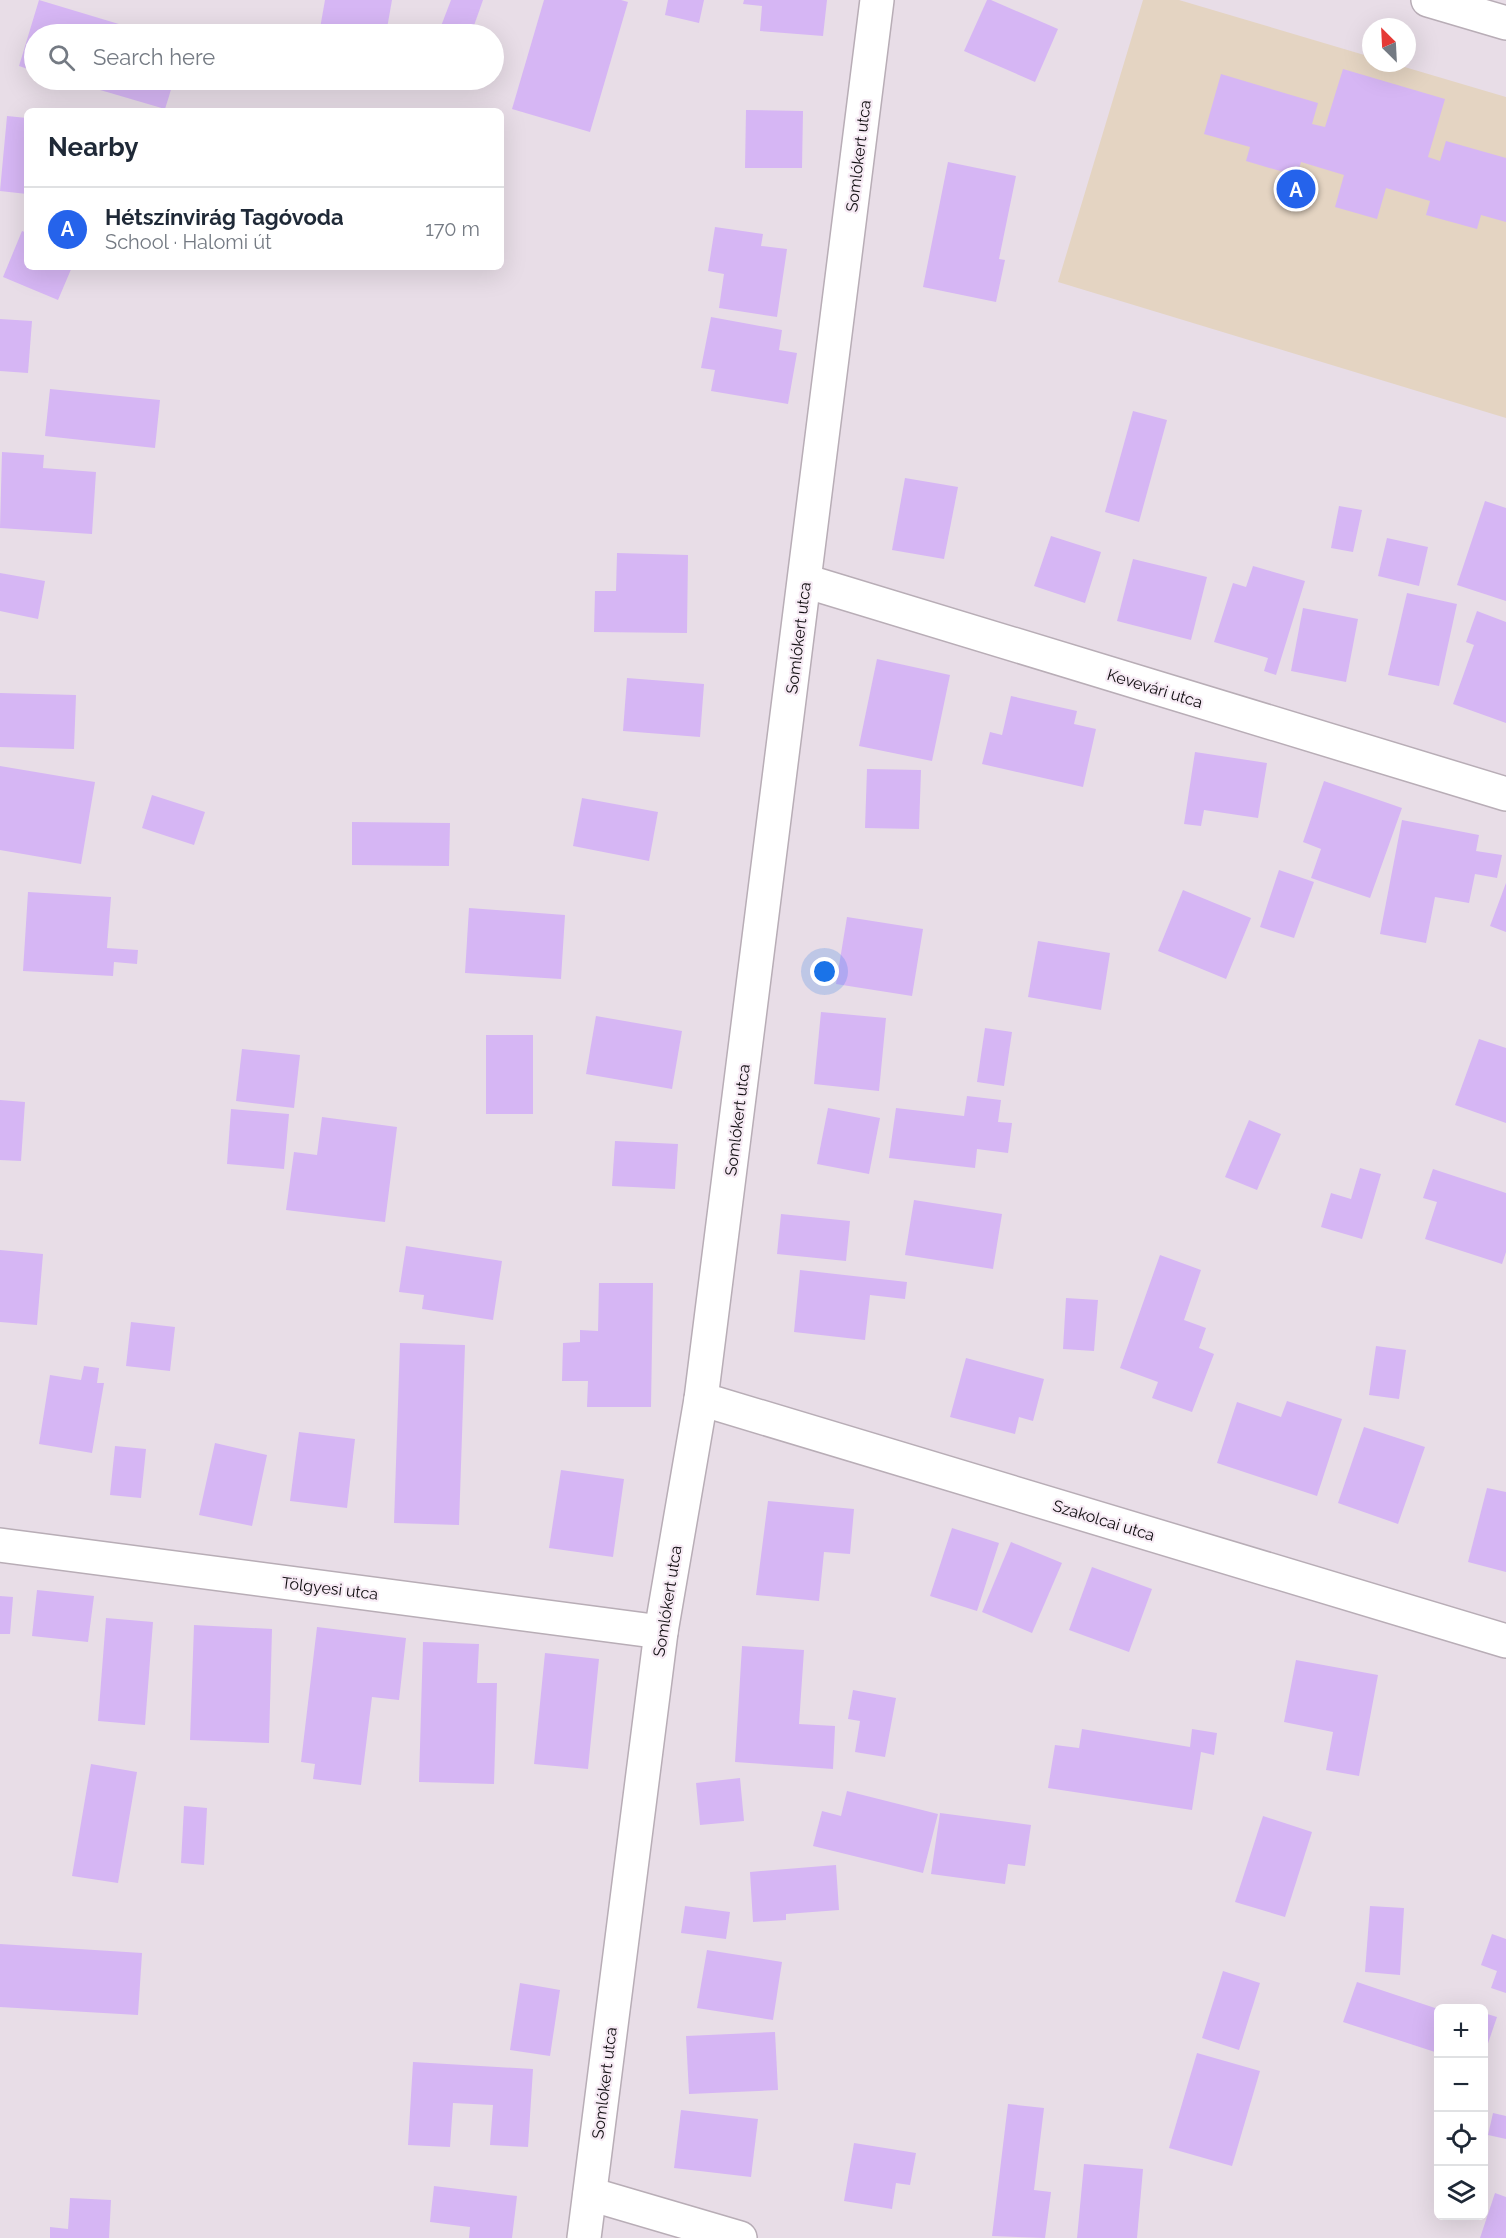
<!DOCTYPE html>
<meta charset="utf-8">
<style>
body{margin:0;font-family:Raleway,sans-serif;background:#f2f2f3;color:#1f2937}
.controls{position:absolute;right:18px;bottom:18px;display:grid;overflow:hidden;border-radius:9px;box-shadow:0 6px 24px #0002}
.controls button{width:54px;height:54px;display:grid;place-items:center;padding:0;border:0;border-bottom:2px solid #e0e1e3;background:#fff;color:#1f2937;font:30px sans-serif}
.compass{position:absolute;left:1362px;top:18px;width:54px;height:54px;border-radius:50%;background:#fff;box-shadow:0 6px 24px #0002;rotate:336deg}
.you{position:absolute;left:825px;top:972px;width:21px;height:21px;margin:-15px;border:4px solid #fff;border-radius:50%;background:#1a73e8;box-shadow:0 0 0 9px #1a73e833}
.badge{display:grid;place-items:center;width:39px;height:39px;border-radius:50%;background:#2563eb;color:#fff;font-size:20px;font-weight:700}
.pin{position:absolute;translate:-50% -50%;border:3px solid #fff;box-shadow:0 2px 6px #0006}
.list{margin:0;padding:0;list-style:none}
h2{display:flex;justify-content:space-between;align-items:center;height:78px;margin:0;padding:0 24px;font-size:26px}
h2 small{font-size:20px;font-weight:400;color:#747a83}
.list li{display:grid;grid-template-columns:39px 1fr auto;gap:18px;align-items:center;box-sizing:border-box;height:84px;padding:0 24px;border-top:2px solid #e0e1e3}
.list b{display:block;font-size:22px;white-space:nowrap}
.list p{margin:0;font-size:20px;white-space:nowrap;color:#747a83}
.list em{font-size:20px;font-style:normal;color:#747a83}
.icon{flex:none;width:33px;height:33px;fill:none;stroke:currentColor;stroke-width:2;stroke-linecap:round;stroke-linejoin:round}
.map{position:relative;flex:none;width:1506px;height:2238px;overflow:hidden}
.search{position:absolute;background:#fff;box-shadow:0 6px 24px #0002;left:24px;top:24px;width:480px;height:66px;display:flex;align-items:center;gap:15px;box-sizing:border-box;padding:0 21px;border-radius:33px;color:#747a83;font-size:22px}
.panel{position:absolute;background:#fff;box-shadow:0 6px 24px #0002;left:24px;top:108px;width:480px;height:162px;border-radius:9px}
.map>svg:first-child{display:block}
.education{fill:#e4d4c2}
.building{fill:#d6b6f4}
.lines{fill:none;stroke-linecap:round;stroke-linejoin:round}
.minor-casing{stroke:#b8adb6;stroke-width:36}
.minor{stroke:#fff;stroke-width:33}
.labels{text-anchor:middle;stroke-width:4.5;stroke-linejoin:round;paint-order:stroke}
.street-label{font-size:16px;fill:#0f0c0f;stroke:#f6eaf4}
</style>
<div class="map">
<svg width="1506" height="2238" viewBox="0 0 1506 2238">
<rect width="100%" height="100%" fill="#e8dde7"/>
<path class="education" d="M 1143,0 L 1179,0 L 1371,57 L 1371,63 L 1391,63 L 1506,97 L 1506,418 L 1058,282 Z"/>
<g class="building">
<path d="M 39,0 L 152,34 L 34,34 L 34,71 L 19,66 Z"/>
<path d="M 325,0 L 392,0 L 386,34 L 319,34 Z"/>
<path d="M 451,0 L 483,0 L 471,34 L 438,34 Z"/>
<path d="M 544,0 L 621,0 L 628,2 L 590,132 L 512,109 Z"/>
<path d="M 668,0 L 704,0 L 699,23 L 665,15 Z"/>
<path d="M 744,0 L 827,0 L 823,36 L 760,31 L 762,6 L 743,4 Z"/>
<path d="M 987,0 L 991,0 L 1058,29 L 1035,82 L 964,51 Z"/>
<path d="M 1343,69 L 1445,99 L 1428,157 L 1440,161 L 1446,141 L 1506,158 L 1506,222 L 1481,215 L 1477,229 L 1426,215 L 1430,201 L 1386,188 L 1377,219 L 1335,207 L 1344,175 L 1301,162 L 1297,176 L 1246,161 L 1250,147 L 1204,134 L 1221,74 L 1318,103 L 1312,124 L 1325,127 Z"/>
<path d="M 66,80 L 174,80 L 165,109 Z"/>
<path d="M 746,110 L 803,111 L 802,168 L 745,168 Z"/>
<path d="M 7,116 L 27,118 L 27,194 L 0,191 Z"/>
<path d="M 948,162 L 1016,176 L 999,259 L 1005,260 L 996,302 L 923,287 Z"/>
<path d="M 715,227 L 763,234 L 761,246 L 787,249 L 777,317 L 719,308 L 724,274 L 708,271 Z"/>
<path d="M 22,231 L 27,233 L 27,267 L 72,267 L 58,300 L 3,277 Z"/>
<path d="M 711,317 L 782,330 L 779,350 L 797,353 L 788,404 L 711,391 L 715,370 L 701,368 Z"/>
<path d="M 0,319 L 32,321 L 28,373 L 0,371 Z"/>
<path d="M 50,389 L 160,400 L 155,448 L 45,436 Z"/>
<path d="M 1133,411 L 1167,420 L 1139,522 L 1105,512 Z"/>
<path d="M 2,452 L 44,455 L 43,468 L 96,472 L 92,534 L 0,528 Z"/>
<path d="M 905,478 L 958,487 L 944,559 L 892,550 Z"/>
<path d="M 1485,501 L 1506,508 L 1506,601 L 1457,585 Z"/>
<path d="M 1339,506 L 1362,510 L 1353,552 L 1331,548 Z"/>
<path d="M 1051,536 L 1101,552 L 1085,603 L 1034,586 Z"/>
<path d="M 1387,538 L 1428,547 L 1419,586 L 1378,576 Z"/>
<path d="M 617,553 L 688,555 L 687,633 L 594,632 L 595,591 L 616,591 Z"/>
<path d="M 1133,559 L 1207,577 L 1191,640 L 1117,621 Z"/>
<path d="M 1253,566 L 1305,581 L 1276,675 L 1264,671 L 1268,658 L 1214,642 L 1233,583 L 1246,587 Z"/>
<path d="M 0,573 L 45,581 L 38,619 L 0,611 Z"/>
<path d="M 1407,593 L 1457,604 L 1439,686 L 1388,675 Z"/>
<path d="M 1303,608 L 1358,619 L 1346,682 L 1291,671 Z"/>
<path d="M 1477,611 L 1506,622 L 1506,723 L 1453,704 L 1474,645 L 1466,642 Z"/>
<path d="M 877,659 L 950,675 L 932,761 L 859,746 Z"/>
<path d="M 627,678 L 704,684 L 700,737 L 623,731 Z"/>
<path d="M 0,693 L 76,695 L 74,749 L 0,747 Z"/>
<path d="M 1011,696 L 1077,711 L 1074,724 L 1096,729 L 1083,787 L 982,764 L 990,732 L 1002,735 Z"/>
<path d="M 1195,752 L 1267,763 L 1258,818 L 1204,810 L 1201,826 L 1184,824 Z"/>
<path d="M 0,766 L 95,782 L 81,864 L 0,850 Z"/>
<path d="M 867,769 L 921,770 L 919,829 L 865,828 Z"/>
<path d="M 1324,781 L 1402,808 L 1370,898 L 1311,878 L 1321,849 L 1303,842 Z"/>
<path d="M 152,795 L 205,812 L 194,845 L 142,828 Z"/>
<path d="M 582,798 L 658,812 L 649,861 L 573,846 Z"/>
<path d="M 1402,820 L 1479,835 L 1476,851 L 1502,855 L 1497,878 L 1475,874 L 1469,903 L 1435,897 L 1426,943 L 1380,934 Z"/>
<path d="M 352,822 L 450,823 L 449,866 L 352,865 Z"/>
<path d="M 1279,870 L 1314,882 L 1294,938 L 1260,927 Z"/>
<path d="M 1506,883 L 1506,932 L 1490,926 Z"/>
<path d="M 1183,890 L 1251,918 L 1226,979 L 1158,951 Z"/>
<path d="M 28,892 L 111,897 L 107,948 L 138,950 L 137,964 L 114,962 L 113,976 L 23,971 Z"/>
<path d="M 469,908 L 565,915 L 561,979 L 465,973 Z"/>
<path d="M 847,917 L 923,929 L 912,996 L 836,984 Z"/>
<path d="M 1038,941 L 1110,953 L 1101,1010 L 1028,997 Z"/>
<path d="M 821,1012 L 886,1018 L 879,1091 L 814,1084 Z"/>
<path d="M 596,1016 L 682,1031 L 672,1089 L 586,1074 Z"/>
<path d="M 985,1028 L 1012,1032 L 1004,1086 L 977,1082 Z"/>
<rect x="486" y="1035" width="47" height="79"/>
<path d="M 1479,1039 L 1506,1048 L 1506,1123 L 1455,1105 Z"/>
<path d="M 242,1049 L 300,1055 L 294,1108 L 236,1101 Z"/>
<path d="M 967,1096 L 1001,1100 L 998,1122 L 1012,1123 L 1008,1153 L 977,1149 L 975,1168 L 889,1158 L 896,1108 L 964,1116 Z"/>
<path d="M 0,1100 L 25,1102 L 21,1161 L 0,1160 Z"/>
<path d="M 828,1108 L 880,1118 L 869,1174 L 817,1164 Z"/>
<path d="M 231,1109 L 289,1114 L 284,1169 L 227,1164 Z"/>
<path d="M 322,1117 L 397,1127 L 385,1222 L 286,1210 L 294,1152 L 317,1155 Z"/>
<path d="M 1249,1120 L 1281,1134 L 1257,1190 L 1225,1177 Z"/>
<path d="M 615,1141 L 678,1144 L 675,1189 L 612,1186 Z"/>
<path d="M 1360,1168 L 1381,1174 L 1362,1239 L 1321,1227 L 1331,1193 L 1351,1199 Z"/>
<path d="M 1433,1169 L 1506,1193 L 1506,1252 L 1502,1264 L 1425,1239 L 1437,1202 L 1423,1198 Z"/>
<path d="M 914,1200 L 1002,1214 L 993,1269 L 905,1255 Z"/>
<path d="M 781,1214 L 850,1221 L 846,1261 L 777,1254 Z"/>
<path d="M 406,1246 L 502,1261 L 493,1320 L 422,1309 L 424,1295 L 399,1292 Z"/>
<path d="M 0,1250 L 43,1254 L 37,1325 L 0,1322 Z"/>
<path d="M 1160,1255 L 1201,1270 L 1184,1320 L 1206,1328 L 1199,1348 L 1214,1354 L 1192,1412 L 1152,1398 L 1158,1382 L 1120,1368 Z"/>
<path d="M 800,1270 L 907,1282 L 905,1299 L 870,1295 L 865,1340 L 794,1332 Z"/>
<path d="M 599,1283 L 653,1283 L 651,1407 L 587,1407 L 588,1381 L 562,1381 L 563,1343 L 580,1342 L 580,1330 L 598,1331 Z"/>
<path d="M 1066,1298 L 1098,1300 L 1094,1351 L 1063,1349 Z"/>
<path d="M 131,1322 L 175,1327 L 170,1371 L 126,1366 Z"/>
<path d="M 400,1343 L 465,1345 L 459,1525 L 394,1523 Z"/>
<path d="M 1376,1346 L 1406,1350 L 1399,1399 L 1369,1395 Z"/>
<path d="M 966,1358 L 1044,1379 L 1033,1421 L 1019,1417 L 1015,1434 L 950,1417 Z"/>
<path d="M 84,1366 L 99,1368 L 97,1383 L 104,1383 L 92,1453 L 39,1444 L 50,1375 L 81,1380 Z"/>
<path d="M 1287,1401 L 1342,1419 L 1317,1496 L 1217,1463 L 1237,1402 L 1281,1417 Z"/>
<path d="M 1364,1427 L 1425,1447 L 1398,1524 L 1338,1503 Z"/>
<path d="M 299,1432 L 355,1439 L 347,1508 L 290,1501 Z"/>
<path d="M 215,1443 L 267,1455 L 252,1526 L 199,1515 Z"/>
<path d="M 115,1446 L 146,1449 L 141,1498 L 110,1495 Z"/>
<path d="M 561,1470 L 624,1479 L 613,1557 L 549,1548 Z"/>
<path d="M 1487,1488 L 1506,1492 L 1506,1572 L 1468,1562 Z"/>
<path d="M 768,1501 L 854,1509 L 850,1554 L 824,1552 L 819,1601 L 756,1595 Z"/>
<path d="M 952,1528 L 999,1543 L 977,1611 L 930,1596 Z"/>
<path d="M 1011,1542 L 1062,1563 L 1032,1633 L 982,1612 Z"/>
<path d="M 1092,1567 L 1152,1589 L 1129,1652 L 1069,1630 Z"/>
<path d="M 37,1590 L 94,1596 L 88,1642 L 32,1636 Z"/>
<path d="M 0,1596 L 13,1597 L 10,1634 L 0,1634 Z"/>
<path d="M 106,1618 L 153,1622 L 145,1725 L 98,1721 Z"/>
<path d="M 194,1625 L 272,1629 L 269,1743 L 190,1740 Z"/>
<path d="M 317,1627 L 406,1638 L 399,1700 L 372,1697 L 361,1785 L 313,1779 L 315,1764 L 301,1762 Z"/>
<path d="M 423,1642 L 479,1644 L 477,1683 L 497,1683 L 494,1784 L 419,1782 Z"/>
<path d="M 742,1646 L 804,1650 L 799,1724 L 835,1726 L 833,1769 L 735,1762 Z"/>
<path d="M 545,1653 L 599,1659 L 588,1769 L 534,1764 Z"/>
<path d="M 1296,1660 L 1378,1675 L 1359,1776 L 1326,1770 L 1333,1732 L 1284,1722 Z"/>
<path d="M 853,1690 L 896,1698 L 885,1757 L 855,1752 L 860,1721 L 848,1719 Z"/>
<path d="M 1082,1729 L 1190,1747 L 1192,1729 L 1217,1733 L 1214,1755 L 1201,1752 L 1192,1810 L 1048,1788 L 1055,1745 L 1079,1748 Z"/>
<path d="M 91,1764 L 137,1772 L 118,1883 L 72,1876 Z"/>
<path d="M 740,1778 L 744,1821 L 700,1825 L 696,1783 Z"/>
<path d="M 847,1791 L 938,1814 L 923,1873 L 813,1846 L 822,1811 L 841,1816 Z"/>
<path d="M 184,1806 L 207,1808 L 204,1865 L 181,1863 Z"/>
<path d="M 940,1813 L 1031,1825 L 1025,1866 L 1008,1864 L 1005,1884 L 931,1874 Z"/>
<path d="M 1263,1816 L 1312,1832 L 1285,1917 L 1235,1902 Z"/>
<path d="M 836,1865 L 839,1910 L 786,1914 L 786,1920 L 753,1922 L 750,1872 Z"/>
<path d="M 685,1906 L 730,1912 L 726,1939 L 681,1933 Z"/>
<path d="M 1370,1906 L 1404,1908 L 1400,1975 L 1365,1972 Z"/>
<path d="M 1492,1934 L 1506,1939 L 1506,1993 L 1491,1988 L 1497,1971 L 1481,1965 Z"/>
<path d="M 0,1944 L 142,1953 L 138,2015 L 0,2007 Z"/>
<path d="M 707,1950 L 782,1962 L 773,2020 L 697,2008 Z"/>
<path d="M 1223,1971 L 1260,1983 L 1239,2050 L 1202,2038 Z"/>
<path d="M 1357,1982 L 1438,2009 L 1438,2053 L 1343,2022 Z"/>
<path d="M 520,1983 L 560,1990 L 550,2056 L 510,2050 Z"/>
<path d="M 1484,2013 L 1497,2017 L 1484,2055 Z"/>
<path d="M 775,2032 L 778,2090 L 689,2094 L 686,2036 Z"/>
<path d="M 1197,2053 L 1260,2071 L 1232,2166 L 1169,2148 Z"/>
<path d="M 413,2062 L 533,2069 L 528,2147 L 490,2145 L 493,2105 L 453,2103 L 450,2147 L 408,2145 Z"/>
<path d="M 1008,2104 L 1044,2108 L 1034,2190 L 1051,2192 L 1045,2238 L 992,2236 Z"/>
<path d="M 681,2110 L 758,2119 L 751,2177 L 674,2168 Z"/>
<path d="M 1493,2113 L 1506,2116 L 1506,2139 L 1488,2135 Z"/>
<path d="M 854,2143 L 916,2153 L 910,2185 L 896,2183 L 892,2209 L 844,2201 Z"/>
<path d="M 1084,2164 L 1143,2169 L 1137,2238 L 1077,2238 Z"/>
<path d="M 434,2186 L 517,2196 L 512,2238 L 469,2238 L 470,2227 L 430,2222 Z"/>
<path d="M 1495,2193 L 1506,2197 L 1506,2238 L 1480,2238 Z"/>
<path d="M 70,2198 L 111,2200 L 109,2238 L 50,2238 L 50,2227 L 68,2229 Z"/>
</g>
<g class="lines">
<defs>
<g id="minor">
<path d="M 1428,0 L 1506,23"/>
<path d="M 805,581 L 1506,794"/>
<path d="M 701,1399 L 1506,1641"/>
<path d="M 0,1545 L 661,1632"/>
<path d="M 590,2194 L 740,2238"/>
<path d="M 584,2238 L 661,1632 L 701,1399 L 877,0"/>
</g>
</defs>
<use href="#minor" class="minor-casing"/>
<use href="#minor" class="minor"/>
</g>
<g class="labels">
<g class="street-label">
<text transform="translate(858 156) rotate(-83)" y="6">Somlókert utca</text>
<text transform="translate(798 638) rotate(-83)" y="6">Somlókert utca</text>
<text transform="translate(1155 688) rotate(17)" y="6">Kevevári utca</text>
<text transform="translate(737 1120) rotate(-83)" y="6">Somlókert utca</text>
<text transform="translate(1104 1520) rotate(17)" y="6">Szakolcai utca</text>
<text transform="translate(330 1588) rotate(7)" y="6">Tölgyesi utca</text>
<text transform="translate(667 1601) rotate(-81)" y="6">Somlókert utca</text>
<text transform="translate(604 2083) rotate(-83)" y="6">Somlókert utca</text>
</g>
</g>
</svg>
<div class="controls">
<button>+</button>
<button>−</button>
<button><svg class="icon" aria-label="locate" viewBox="0 0 24 24"><circle cx="12" cy="12" r="6"/><path d="M12 2v4M12 18v4M2 12h4M18 12h4"/></svg></button>
<button><svg class="icon" aria-label="layers" viewBox="0 0 24 24"><path d="M12 4l9 5-9 5-9-5zM3 14l9 5 9-5"/></svg></button>
</div>
<svg class="compass" viewBox="-18 -18 36 36"><path d="M0-13l5 13h-10z" fill="#e53935"/><path d="M0 13l5-13h-10z" fill="#747a83"/></svg>
<div class="you"></div>
<div class="pin badge" style="left:1296px;top:189px">A</div>
<div class="search"><svg class="icon" aria-label="search" viewBox="0 0 24 24"><circle cx="10" cy="10" r="6"/><path d="M15 15l6 6"/></svg>Search here</div>
<section class="panel">
<h2>Nearby<small></small></h2>
<ul class="list">
<li><span class="badge">A</span><div><b>Hétszínvirág Tagóvoda</b><p>School · Halomi út</p></div><em>170 m</em></li>
</ul>
</section>
</div>
